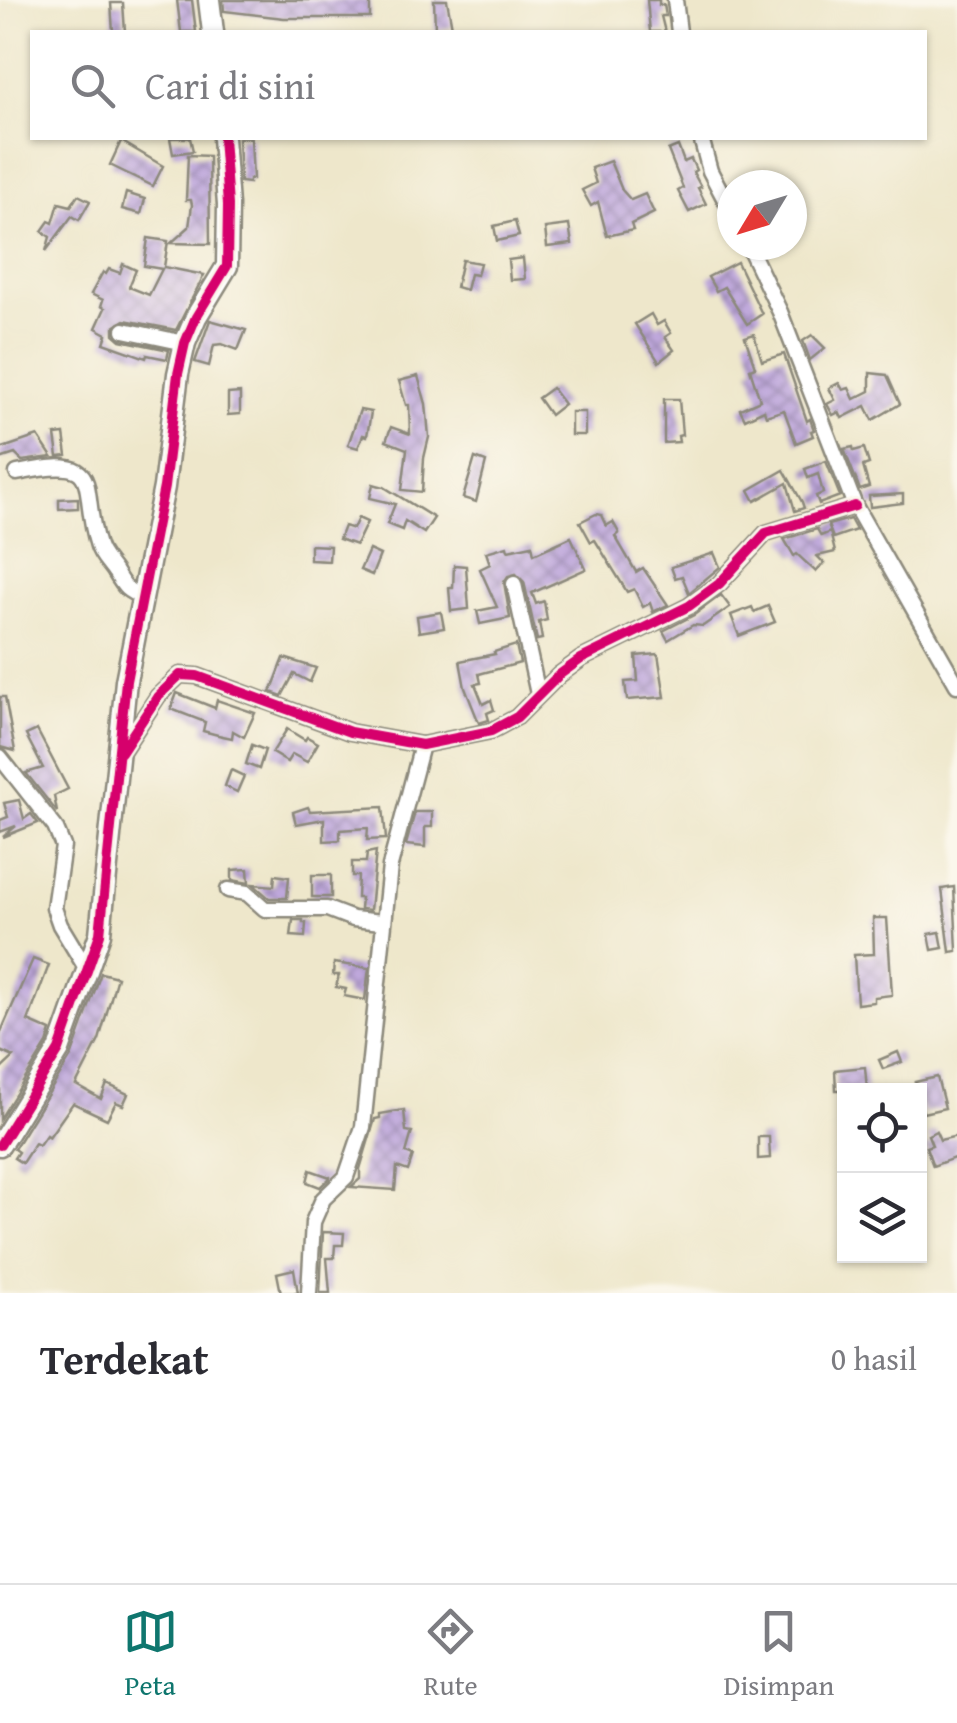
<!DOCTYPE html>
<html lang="id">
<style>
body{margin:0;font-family:"Gentium Book Plus",serif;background:#f2f2f3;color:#2b2b33}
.controls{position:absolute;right:30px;bottom:30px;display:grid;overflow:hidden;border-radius:0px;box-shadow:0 2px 8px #0004}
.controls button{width:90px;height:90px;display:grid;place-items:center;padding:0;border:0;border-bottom:2px solid #e1e1e2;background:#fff;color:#2b2b33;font:50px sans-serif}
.compass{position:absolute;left:717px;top:170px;width:90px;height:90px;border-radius:50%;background:#fff;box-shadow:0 2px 8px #0004;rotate:232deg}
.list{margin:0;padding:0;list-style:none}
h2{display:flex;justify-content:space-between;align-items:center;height:130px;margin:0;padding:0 40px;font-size:42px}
h2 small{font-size:32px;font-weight:400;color:#7c7c81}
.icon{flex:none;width:55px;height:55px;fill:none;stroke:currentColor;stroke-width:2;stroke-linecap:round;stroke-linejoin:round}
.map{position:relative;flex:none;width:957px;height:1293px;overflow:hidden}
.search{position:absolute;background:#fff;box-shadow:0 2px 8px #0004;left:30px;right:30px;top:30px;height:110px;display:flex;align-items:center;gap:25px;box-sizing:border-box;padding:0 35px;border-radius:0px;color:#7c7c81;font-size:38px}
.sheet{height:290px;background:#fff}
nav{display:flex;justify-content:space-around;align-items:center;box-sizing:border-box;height:140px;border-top:2px solid #e1e1e2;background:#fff;font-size:28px;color:#7c7c81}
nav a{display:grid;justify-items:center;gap:5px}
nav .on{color:#0f766e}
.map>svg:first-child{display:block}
.building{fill:url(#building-cross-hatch)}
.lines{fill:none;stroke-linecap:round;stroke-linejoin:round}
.street-casing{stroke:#8c897b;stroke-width:19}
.secondary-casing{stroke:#8c897b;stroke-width:25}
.street{stroke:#fff;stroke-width:14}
.secondary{stroke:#fff;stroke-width:20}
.cycleway-casing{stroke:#fbf7ec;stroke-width:16}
.cycleway{stroke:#d6006c;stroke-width:10}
</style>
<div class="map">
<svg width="957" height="1293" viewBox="0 0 957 1293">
<defs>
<pattern id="building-cross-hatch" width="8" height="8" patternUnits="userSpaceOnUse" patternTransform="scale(2.5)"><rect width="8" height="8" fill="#bfa8dc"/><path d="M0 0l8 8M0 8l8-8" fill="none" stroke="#9b89b3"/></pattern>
</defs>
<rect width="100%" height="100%" fill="#fbf7ec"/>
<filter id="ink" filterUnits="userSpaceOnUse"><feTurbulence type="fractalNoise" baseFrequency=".01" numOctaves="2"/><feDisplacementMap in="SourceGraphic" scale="20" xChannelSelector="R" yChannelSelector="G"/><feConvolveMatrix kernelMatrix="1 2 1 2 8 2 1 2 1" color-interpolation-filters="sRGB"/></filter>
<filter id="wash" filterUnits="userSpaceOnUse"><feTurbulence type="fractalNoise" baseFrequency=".0048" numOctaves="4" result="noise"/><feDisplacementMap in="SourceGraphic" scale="40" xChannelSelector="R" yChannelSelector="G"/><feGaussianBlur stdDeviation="2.25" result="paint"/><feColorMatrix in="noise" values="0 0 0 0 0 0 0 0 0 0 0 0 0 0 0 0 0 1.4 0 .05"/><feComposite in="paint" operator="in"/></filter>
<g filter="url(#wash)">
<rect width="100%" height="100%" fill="#eee7cb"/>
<g id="blocks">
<g class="building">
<path d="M 177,0 L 192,0 L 196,32 L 181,32 Z"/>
<path d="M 223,0 L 370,0 L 370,18 L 284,18 L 224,11 Z"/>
<path d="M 434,0 L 447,0 L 452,27 L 435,30 Z"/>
<path d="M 647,0 L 659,0 L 659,5 L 664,5 L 666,16 L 661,16 L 665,32 L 650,32 Z"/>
<path d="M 111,3 L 123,3 L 125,32 L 113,32 Z"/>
<path d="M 170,138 L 190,138 L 193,151 L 173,154 Z"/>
<path d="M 238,138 L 251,138 L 253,179 L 249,179 L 249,183 L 240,182 Z"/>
<path d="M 121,141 L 163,166 L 153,186 L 110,165 Z"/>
<path d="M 678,146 L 684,162 L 691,159 L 696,170 L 693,172 L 701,187 L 698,188 L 706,204 L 689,212 L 678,191 L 683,188 L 668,150 Z"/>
<path d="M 188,155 L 209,156 L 210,244 L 171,243 L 189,227 L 192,205 L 191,200 L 186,200 Z"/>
<path d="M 610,161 L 622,190 L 631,200 L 645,194 L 654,213 L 631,224 L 633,230 L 607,236 L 598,202 L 591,206 L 582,190 L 596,183 L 591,168 Z"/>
<path d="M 126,193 L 145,199 L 141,214 L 122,209 Z"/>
<path d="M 78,195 L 90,201 L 79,220 L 72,216 L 46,251 L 50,237 L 42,231 L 49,221 L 53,223 L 59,203 L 71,206 Z"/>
<path d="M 515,221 L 519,236 L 497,241 L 494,226 Z"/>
<path d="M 569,225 L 572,244 L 547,247 L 545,228 Z"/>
<path d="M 148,238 L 168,241 L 164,267 L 204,275 L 176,330 L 125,320 L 114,327 L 114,334 L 121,340 L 169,350 L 167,359 L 147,355 L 146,358 L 104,343 L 107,334 L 96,328 L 105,308 L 101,306 L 103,300 L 91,294 L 103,272 L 106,274 L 109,269 L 120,273 L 123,264 L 136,270 L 129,287 L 149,295 L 162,269 L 144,266 Z"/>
<path d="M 523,258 L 525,279 L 510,280 L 508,260 Z"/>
<path d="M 462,260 L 480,263 L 477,275 L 470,274 L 466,290 L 456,287 Z"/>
<path d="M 737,262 L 762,314 L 747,324 L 724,287 L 716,291 L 708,277 Z"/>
<path d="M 651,314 L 657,325 L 664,321 L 671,333 L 665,337 L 674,350 L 659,362 L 635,324 Z"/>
<path d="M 210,320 L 246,330 L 238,350 L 222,344 L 214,345 L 209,366 L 195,362 Z"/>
<path d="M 754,334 L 762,361 L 784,354 L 807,421 L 810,419 L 814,430 L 811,431 L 813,436 L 796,443 L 784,410 L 766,416 L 764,410 L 745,419 L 740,409 L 760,400 L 750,369 L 755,367 L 745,337 Z"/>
<path d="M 812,335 L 825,348 L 810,360 L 803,341 Z"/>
<path d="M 870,373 L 887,375 L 900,404 L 873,420 L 866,406 L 842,418 L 839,412 L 833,415 L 827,404 L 835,400 L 829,388 L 839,383 L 843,390 L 849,388 L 854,399 L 870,391 Z"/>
<path d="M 418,376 L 426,404 L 429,437 L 424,458 L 422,492 L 402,490 L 407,449 L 386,441 L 391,427 L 410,434 L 409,405 L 406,405 L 399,381 Z"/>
<path d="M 552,388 L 564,404 L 550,415 L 538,398 Z"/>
<path d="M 240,393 L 240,414 L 228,415 L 228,394 Z"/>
<path d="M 664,399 L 679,399 L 682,435 L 678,436 L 679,442 L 664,443 Z"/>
<path d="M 360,410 L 371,412 L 367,436 L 363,435 L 358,448 L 348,445 Z"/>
<rect x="571" y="412" width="14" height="23"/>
<path d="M 64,434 L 67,456 L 58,457 L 55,435 Z"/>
<path d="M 38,436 L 52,457 L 22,461 L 15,454 L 0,459 L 0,449 Z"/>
<path d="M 853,447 L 854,451 L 864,448 L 869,464 L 863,466 L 869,487 L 860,490 L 844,449 Z"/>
<path d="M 475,458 L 486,462 L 476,502 L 463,498 Z"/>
<path d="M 826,461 L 840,496 L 819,504 L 816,496 L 823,493 L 818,474 L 808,478 L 805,469 Z"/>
<path d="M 784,470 L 802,502 L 804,508 L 795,511 L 787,483 L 755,501 L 749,490 Z"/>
<path d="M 373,484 L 384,487 L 434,518 L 424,533 L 405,521 L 402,530 L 387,524 L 395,504 L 370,498 Z"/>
<path d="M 903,494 L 903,503 L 870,507 L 869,496 Z"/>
<path d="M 78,498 L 78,508 L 59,509 L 59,499 Z"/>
<path d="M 596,514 L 601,515 L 606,526 L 613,522 L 619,533 L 615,536 L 636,572 L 643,568 L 668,605 L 653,612 L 650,603 L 643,607 L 634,589 L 627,592 L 595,540 L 591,542 L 580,522 Z"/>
<path d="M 358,518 L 367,522 L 356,545 L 339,539 L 344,526 L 353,529 Z"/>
<path d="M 850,519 L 856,530 L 833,538 L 828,525 Z"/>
<path d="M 817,529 L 821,536 L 830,532 L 835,552 L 817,556 L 824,563 L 816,572 L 797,554 L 794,556 L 784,539 Z"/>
<path d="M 571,537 L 586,569 L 532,593 L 536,604 L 544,601 L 547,620 L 539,622 L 542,639 L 537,640 L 524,582 L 516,574 L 508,576 L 504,582 L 510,618 L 480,624 L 477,611 L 497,607 L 480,569 L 490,564 L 486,552 L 507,546 L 508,550 L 532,545 L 534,554 Z"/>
<path d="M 310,545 L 330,546 L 329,561 L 310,560 Z"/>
<path d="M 369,550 L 380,555 L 372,575 L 360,570 Z"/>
<path d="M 714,553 L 720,567 L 689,593 L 682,576 L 675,578 L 671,567 Z"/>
<path d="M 454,565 L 466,566 L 469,609 L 451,611 L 449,588 L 453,588 Z"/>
<path d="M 721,595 L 730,607 L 703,626 L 693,625 L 668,640 L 663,631 L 694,615 Z"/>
<path d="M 768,606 L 775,622 L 739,636 L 731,615 L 752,607 L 754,612 Z"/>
<path d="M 441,612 L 444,628 L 419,632 L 417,616 Z"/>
<path d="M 516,645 L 520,663 L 479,674 L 481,683 L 475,684 L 483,704 L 491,700 L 494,710 L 487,713 L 489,720 L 479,723 L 465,688 L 460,661 L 495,654 L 494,652 Z"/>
<path d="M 658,654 L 665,697 L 627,700 L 625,682 L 638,681 L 636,656 Z"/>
<path d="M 284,658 L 316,668 L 310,682 L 294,674 L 282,696 L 271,692 Z"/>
<path d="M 177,693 L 215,708 L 217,700 L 255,713 L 244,737 L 233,731 L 232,738 L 218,735 L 203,731 L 205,722 L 171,709 Z"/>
<path d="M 0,697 L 5,697 L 15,751 L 0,747 Z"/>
<path d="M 287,729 L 305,740 L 307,737 L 318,743 L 307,762 L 292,754 L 287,762 L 272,753 Z"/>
<path d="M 37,730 L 68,789 L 54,796 L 57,812 L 26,773 L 43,768 L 26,735 Z"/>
<path d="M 252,745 L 265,750 L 259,769 L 246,764 Z"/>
<path d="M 231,770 L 244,776 L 237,792 L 225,786 Z"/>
<path d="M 19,800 L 24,819 L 31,814 L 38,823 L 3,837 L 16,826 L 0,832 L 0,820 L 8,817 L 4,803 Z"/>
<path d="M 308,807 L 310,811 L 383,807 L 386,839 L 367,840 L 368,828 L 340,830 L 340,840 L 324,841 L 324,819 L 296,824 L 293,812 Z"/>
<path d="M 415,812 L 432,812 L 432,827 L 425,827 L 425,847 L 406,845 Z"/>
<path d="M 376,851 L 370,910 L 360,909 L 361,898 L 357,898 L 358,876 L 352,876 L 352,862 L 366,862 L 367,853 Z"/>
<path d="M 248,869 L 249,883 L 232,880 L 232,870 Z"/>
<path d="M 275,875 L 289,877 L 287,898 L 269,898 L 253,884 L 274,886 Z"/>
<rect x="312" y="875" width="19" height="22"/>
<path d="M 954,887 L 957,951 L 950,952 L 942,889 Z"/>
<path d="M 873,918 L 887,918 L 892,995 L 874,997 L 874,1002 L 857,1004 L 854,955 L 874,954 Z"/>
<path d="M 293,920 L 303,920 L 303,923 L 306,923 L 305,937 L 291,936 Z"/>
<path d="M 940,932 L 943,948 L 932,950 L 929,934 Z"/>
<path d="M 33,959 L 49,965 L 28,1021 L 51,1031 L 47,1044 L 0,1119 L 0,1070 L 14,1057 L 0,1051 L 0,1034 Z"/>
<path d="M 334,963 L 369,968 L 365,1000 L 344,996 L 346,989 L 336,987 L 339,975 L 333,975 Z"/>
<path d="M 101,973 L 117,977 L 99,1040 L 76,1085 L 101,1099 L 107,1084 L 128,1094 L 123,1105 L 116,1102 L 107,1119 L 73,1103 L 49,1137 L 46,1135 L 39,1145 L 35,1143 L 22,1163 L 14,1158 L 18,1152 L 14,1149 L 71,1057 Z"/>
<path d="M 898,1052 L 902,1062 L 883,1069 L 879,1060 Z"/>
<path d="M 865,1067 L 867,1090 L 836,1090 L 835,1070 Z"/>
<path d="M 937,1077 L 945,1108 L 923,1113 L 915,1082 Z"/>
<path d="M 404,1110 L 406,1131 L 412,1132 L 406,1153 L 413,1156 L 408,1171 L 397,1167 L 395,1190 L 351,1187 L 360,1179 L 360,1169 L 375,1119 L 380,1118 L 380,1114 Z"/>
<path d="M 936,1131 L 940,1140 L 957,1136 L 957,1157 L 933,1166 L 926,1147 L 932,1145 L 928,1135 Z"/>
<path d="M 758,1137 L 769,1137 L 770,1158 L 758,1159 Z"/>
<path d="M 310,1170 L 330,1177 L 330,1178 L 320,1187 L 307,1182 Z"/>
<path d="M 323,1232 L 344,1233 L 343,1245 L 335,1245 L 334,1258 L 327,1258 L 330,1293 L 320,1293 Z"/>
<path d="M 294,1269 L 298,1293 L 281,1293 L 277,1273 Z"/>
</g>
</g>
</g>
<g filter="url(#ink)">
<use href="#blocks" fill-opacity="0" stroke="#8c897b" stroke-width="2.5"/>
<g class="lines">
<defs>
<g id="street">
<path d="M 675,0 L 679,32"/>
<path d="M 701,138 L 710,171 L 732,213"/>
<path d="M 748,245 L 780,312 L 855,506 L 957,685"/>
<path d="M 124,330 L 185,343"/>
<path d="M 17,473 C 109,454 78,484 98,546 C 101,556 109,563 115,572 C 124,587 126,591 143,597"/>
<path d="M 514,584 L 538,694"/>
<path d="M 122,751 L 158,696 L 180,675 L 197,676 L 350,732 L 422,745 L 491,731 L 517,717 L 559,675 L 581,659 L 689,606 L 719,584 L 766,533 L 855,506"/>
<path d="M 0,757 L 55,827 L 63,846 L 54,908 L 60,925 L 89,973"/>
<path d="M 228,890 L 247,893 L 265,909 L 327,909 L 353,919 L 382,922"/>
<path d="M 309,1293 L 313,1222 L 323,1199 L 346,1177 L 363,1127 L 390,866 L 422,745"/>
</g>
<g id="secondary">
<path d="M 209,0 L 213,32"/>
<path d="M 0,1145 L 59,1050 L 100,934 L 126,681 L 164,487 L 178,374 L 185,343 L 196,317 L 227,266 L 228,205 L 223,138"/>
</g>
</defs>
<use href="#street" class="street-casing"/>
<use href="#secondary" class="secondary-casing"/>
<use href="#street" class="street"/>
<use href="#secondary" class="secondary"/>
<defs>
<g id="cycleway">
<path d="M 121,752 L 158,696 L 180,675 L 197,676 L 350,732 L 422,745 L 491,731 L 517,717 L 559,675 L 581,659 L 689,606 L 719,584 L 766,533 L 855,506"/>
<path d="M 0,1145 L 59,1050 L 100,934 L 126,681 L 164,487 L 178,374 L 185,343 L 196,317 L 227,266 L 228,205 L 223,138"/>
</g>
</defs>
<use href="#cycleway" class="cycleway-casing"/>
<use href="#cycleway" class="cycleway"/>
</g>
</g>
</svg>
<div class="controls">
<button><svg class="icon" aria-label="locate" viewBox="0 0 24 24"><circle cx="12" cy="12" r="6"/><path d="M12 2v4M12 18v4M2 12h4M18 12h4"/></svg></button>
<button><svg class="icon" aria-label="layers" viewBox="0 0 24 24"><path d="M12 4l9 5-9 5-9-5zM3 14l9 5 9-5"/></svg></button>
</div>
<svg class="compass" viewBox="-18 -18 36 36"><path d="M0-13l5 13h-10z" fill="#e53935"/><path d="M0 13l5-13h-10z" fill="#7c7c81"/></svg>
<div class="search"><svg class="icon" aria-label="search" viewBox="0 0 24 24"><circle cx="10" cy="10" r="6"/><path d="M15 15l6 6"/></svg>Cari di sini</div>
</div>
<section class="sheet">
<h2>Terdekat<small>0 hasil</small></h2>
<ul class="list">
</ul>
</section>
<nav>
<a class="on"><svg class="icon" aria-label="map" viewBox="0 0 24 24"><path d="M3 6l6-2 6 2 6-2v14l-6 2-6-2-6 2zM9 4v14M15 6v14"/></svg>Peta</a>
<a><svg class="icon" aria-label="directions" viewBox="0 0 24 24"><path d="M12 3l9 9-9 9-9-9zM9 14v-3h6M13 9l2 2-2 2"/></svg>Rute</a>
<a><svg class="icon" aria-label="saved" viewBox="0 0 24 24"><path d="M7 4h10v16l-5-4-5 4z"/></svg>Disimpan</a>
</nav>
